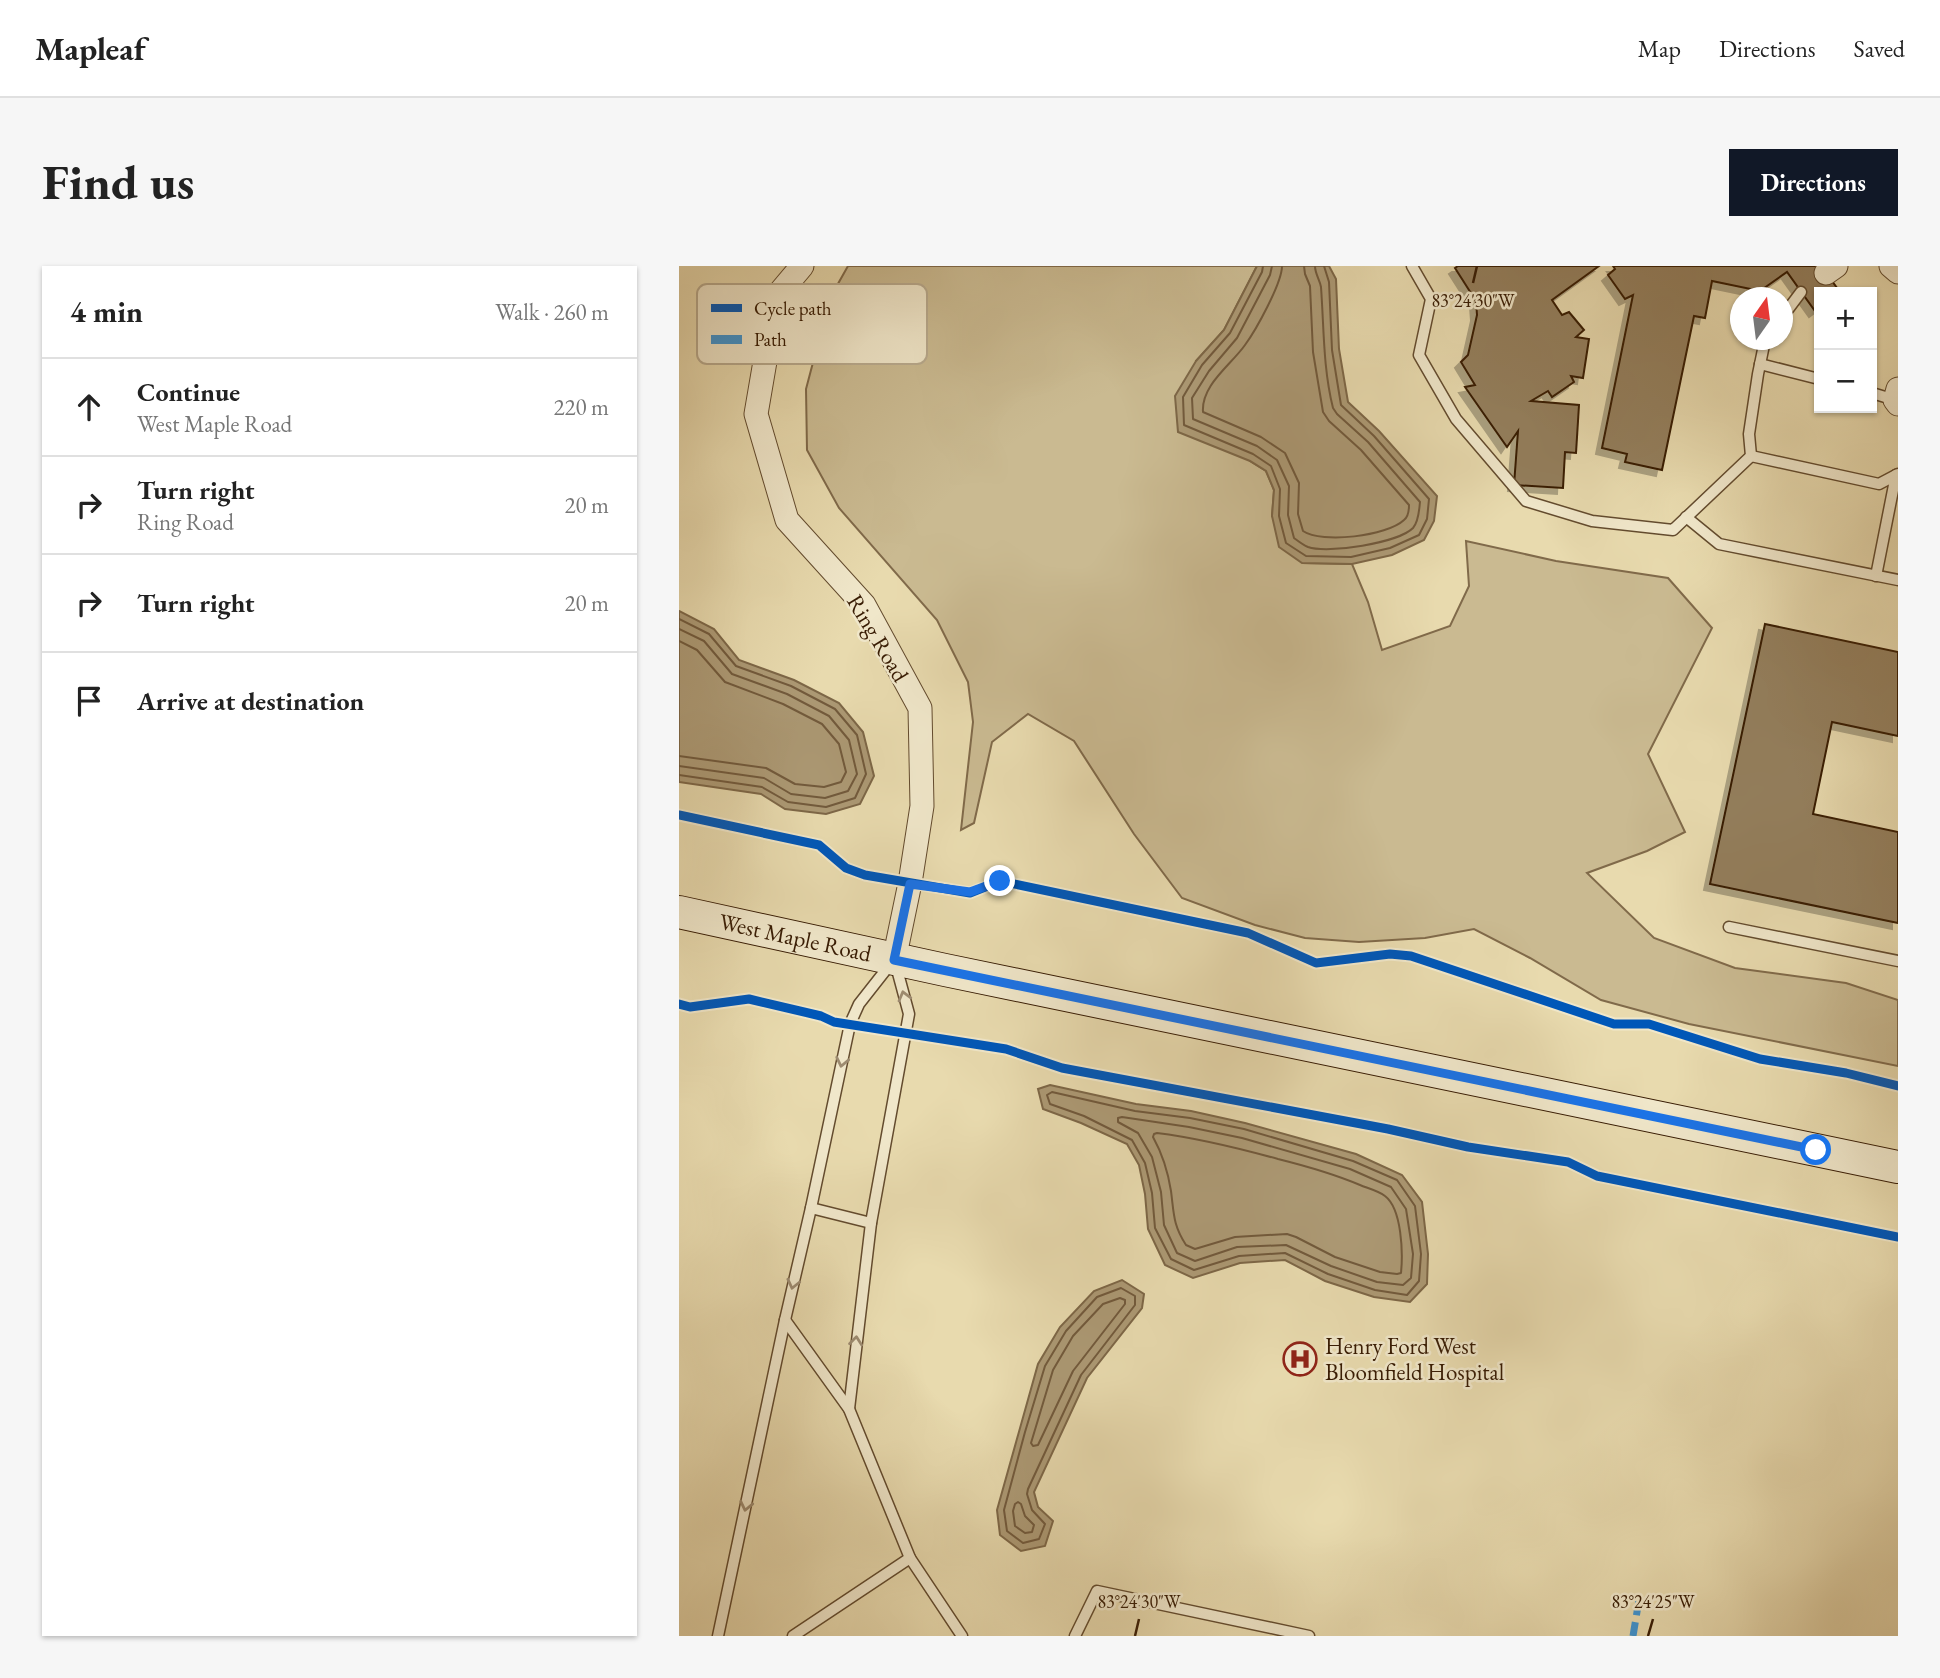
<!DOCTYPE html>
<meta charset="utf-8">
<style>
body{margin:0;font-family:"EB Garamond",serif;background:#f6f6f6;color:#222}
.controls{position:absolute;right:21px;top:21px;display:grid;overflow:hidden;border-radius:0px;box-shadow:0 2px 5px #0004}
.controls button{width:63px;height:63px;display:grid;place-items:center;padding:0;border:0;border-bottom:2px solid #e0e0e0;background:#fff;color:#222;font:35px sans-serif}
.compass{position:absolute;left:1051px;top:21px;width:63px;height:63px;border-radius:50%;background:#fff;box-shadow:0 2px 5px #0004;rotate:14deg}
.stop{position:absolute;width:21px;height:21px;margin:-16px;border:5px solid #1a73e8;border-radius:50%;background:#fff}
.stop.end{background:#1a73e8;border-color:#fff;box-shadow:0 2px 7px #0008}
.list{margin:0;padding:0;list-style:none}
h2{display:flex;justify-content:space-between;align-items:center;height:91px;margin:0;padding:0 28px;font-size:30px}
h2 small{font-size:23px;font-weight:400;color:#767676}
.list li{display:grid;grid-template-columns:46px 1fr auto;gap:21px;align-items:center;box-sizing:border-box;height:98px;padding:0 28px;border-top:2px solid #e0e0e0}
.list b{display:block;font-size:26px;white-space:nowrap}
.list p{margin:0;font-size:23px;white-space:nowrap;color:#767676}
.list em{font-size:23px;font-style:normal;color:#767676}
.icon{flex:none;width:38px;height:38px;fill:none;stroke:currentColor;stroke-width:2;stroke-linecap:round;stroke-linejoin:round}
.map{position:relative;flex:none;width:1219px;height:1370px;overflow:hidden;border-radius:0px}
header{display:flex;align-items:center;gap:42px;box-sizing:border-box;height:98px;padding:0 35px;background:#fff;border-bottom:2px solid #e0e0e0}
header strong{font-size:33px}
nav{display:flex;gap:38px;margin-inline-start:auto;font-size:24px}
.intro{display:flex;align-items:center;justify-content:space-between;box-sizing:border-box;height:168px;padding:0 42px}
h1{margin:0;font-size:49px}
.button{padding:18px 32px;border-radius:0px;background:#111827;color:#fff;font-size:24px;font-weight:700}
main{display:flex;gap:42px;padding:0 42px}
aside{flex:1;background:#fff;border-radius:0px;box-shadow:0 2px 5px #0004}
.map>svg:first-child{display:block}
.green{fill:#caba91;stroke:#806a4a;stroke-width:2}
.water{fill:#ac9974;stroke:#7d6747;stroke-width:2}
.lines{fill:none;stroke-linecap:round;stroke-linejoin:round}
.shore{stroke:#725a3c;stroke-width:2}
.building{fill:#937e5c;stroke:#371b03;stroke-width:2;filter:url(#shadow)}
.lane-casing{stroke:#634b2e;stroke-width:13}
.street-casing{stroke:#634b2e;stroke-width:25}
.secondary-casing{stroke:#371b03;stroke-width:34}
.lane{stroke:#f0e7ca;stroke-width:10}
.street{stroke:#f0e7ca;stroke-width:23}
.secondary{stroke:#f0e7ca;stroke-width:32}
.quiet{stroke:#3e94d1;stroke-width:7;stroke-dasharray:14 7;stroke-linecap:butt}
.cycleway-casing{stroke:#f0e7ca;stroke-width:13}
.cycleway{stroke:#0057b8;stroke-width:9}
.oneway{stroke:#9d8b70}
.route{stroke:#1a73e8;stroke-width:9}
.ticks{fill:none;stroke:#371b03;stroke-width:2.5}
.labels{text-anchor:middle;stroke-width:5;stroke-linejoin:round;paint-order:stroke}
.street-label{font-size:23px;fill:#371b03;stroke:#f0e7ca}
.poi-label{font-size:23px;fill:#371b03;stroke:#f0e7ca;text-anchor:start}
.key{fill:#f0e7ca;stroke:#b8aa8e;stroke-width:2}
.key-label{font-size:19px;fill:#371b03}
.ticks-label{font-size:18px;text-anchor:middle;fill:#371b03;stroke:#f0e7ca;stroke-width:5;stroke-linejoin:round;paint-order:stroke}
</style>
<header>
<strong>Mapleaf</strong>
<nav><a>Map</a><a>Directions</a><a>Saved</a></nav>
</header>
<div class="intro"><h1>Find us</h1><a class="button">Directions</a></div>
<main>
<aside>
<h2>4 min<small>Walk · 260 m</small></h2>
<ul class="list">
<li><svg class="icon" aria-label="ahead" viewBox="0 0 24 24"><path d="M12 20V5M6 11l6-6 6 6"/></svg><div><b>Continue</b><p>West Maple Road</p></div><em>220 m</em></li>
<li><svg class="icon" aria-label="right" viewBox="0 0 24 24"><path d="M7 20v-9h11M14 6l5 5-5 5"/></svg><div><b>Turn right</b><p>Ring Road</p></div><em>20 m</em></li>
<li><svg class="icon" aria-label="right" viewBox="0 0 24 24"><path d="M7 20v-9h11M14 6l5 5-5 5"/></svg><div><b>Turn right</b></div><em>20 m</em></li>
<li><svg class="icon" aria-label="arrive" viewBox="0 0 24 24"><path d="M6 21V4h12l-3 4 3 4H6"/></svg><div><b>Arrive at destination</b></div></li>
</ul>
</aside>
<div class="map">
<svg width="1219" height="1370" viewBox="0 0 1219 1370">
<defs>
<filter id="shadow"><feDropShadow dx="-6" dy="6" stdDeviation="0" flood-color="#0004"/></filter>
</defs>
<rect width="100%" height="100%" fill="#e8daae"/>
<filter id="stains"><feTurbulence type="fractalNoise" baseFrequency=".00286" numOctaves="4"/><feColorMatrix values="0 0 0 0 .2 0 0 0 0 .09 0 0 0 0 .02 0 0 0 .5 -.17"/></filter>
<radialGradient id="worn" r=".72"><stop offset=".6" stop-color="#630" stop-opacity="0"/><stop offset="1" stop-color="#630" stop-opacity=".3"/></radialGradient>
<path class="green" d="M 169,0 L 578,0 L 545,64 L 517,95 L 571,195 L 587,205 L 595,224 L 593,250 L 624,297 L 673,298 L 689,336 L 703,384 L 771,360 L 790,320 L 787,275 L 877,295 L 989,312 L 1033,362 L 969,488 L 1006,566 L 968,585 L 908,607 L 975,672 L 1056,702 L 1167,717 L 1219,734 L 1219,800 L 1010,758 L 922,734 L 851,692 L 795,663 L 746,672 L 680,676 L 626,672 L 576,659 L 503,632 L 455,568 L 395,475 L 349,448 L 313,476 L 295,557 L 282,564 L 294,456 L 289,416 L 258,354 L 160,242 L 128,184 L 127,123 L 151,32 Z"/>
<g class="water">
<path d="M 578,0 L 650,0 L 657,13 L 660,83 L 669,136 L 700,165 L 758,230 L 755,255 L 745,274 L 713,289 L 673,298 L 623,297 L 600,281 L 593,250 L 595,224 L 587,205 L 571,195 L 499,166 L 496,130 L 517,95 L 545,64 Z"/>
<path d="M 0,345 L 35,363 L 60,394 L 115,414 L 160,437 L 184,466 L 195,510 L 181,538 L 147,548 L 106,543 L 82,528 L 0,516 Z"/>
<path d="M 371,819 L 457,838 L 512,845 L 566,857 L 677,888 L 723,909 L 743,936 L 749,988 L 748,1018 L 731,1036 L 695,1031 L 646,1015 L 606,994 L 561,997 L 514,1012 L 486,999 L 469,963 L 466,928 L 460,899 L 448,878 L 402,857 L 364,843 L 359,823 Z"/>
<path d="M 443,1014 L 465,1028 L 463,1042 L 408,1112 L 355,1226 L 359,1241 L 374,1255 L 366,1280 L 342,1285 L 321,1269 L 318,1244 L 359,1098 L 381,1061 L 415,1025 Z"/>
</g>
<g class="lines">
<g class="shore">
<path d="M 584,0 L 583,6 L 551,67 L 523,99 L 504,131 L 505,159 L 574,188 L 592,200 L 601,223 L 600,250 L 607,277 L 627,290 L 672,291 L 711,282 L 740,269 L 748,253 L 750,233 L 695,170 L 662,139 L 653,84 L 650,16 L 645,0"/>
<path d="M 593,0 L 591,9 L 558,72 L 530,105 L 513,132 L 514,153 L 578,180 L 598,194 L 610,220 L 609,249 L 615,272 C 619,275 624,279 629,281 C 649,288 719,277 734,262 C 740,255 740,244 741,236 L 689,176 L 658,148 L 654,142 C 644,102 645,62 642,21 C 641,14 636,8 636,0"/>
<path d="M 603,0 C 603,17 577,64 566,79 C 552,99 522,119 524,146 L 582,171 L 606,187 L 620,217 L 619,248 L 624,265 C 643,278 708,270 725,254 C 729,251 730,244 730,239 L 682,184 L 650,155 L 644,146 L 634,86 L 631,20 L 626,8 L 625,0"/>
<path d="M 0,353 L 30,368 L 57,400 L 112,420 L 156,443 L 178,469 L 187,508 L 176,532 L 147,541 L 109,536 L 83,521 L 0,509"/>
<path d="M 0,363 L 25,375 L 53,408 L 108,428 L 150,450 L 170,474 L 178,508 L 169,525 L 146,532 L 112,528 L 85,512 L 0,500"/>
<path d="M 0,375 L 18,384 L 46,416 L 104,438 L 143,458 L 160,478 L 167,506 L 162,516 L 145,521 L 116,518 L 87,502 L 0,490"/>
<path d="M 373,826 L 456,845 L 511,852 L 565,863 L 674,895 L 718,914 L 736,940 L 742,988 L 740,1015 L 728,1029 L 696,1024 L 649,1008 L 606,987 L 560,990 L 515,1004 L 492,993 L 476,962 L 473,927 L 466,897 L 453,874 L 405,850 L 371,838 L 368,829 Z"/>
<path d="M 443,851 L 510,861 L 563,872 L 671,903 L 712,921 L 727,943 L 734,988 L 732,1012 L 724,1019 L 698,1016 L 652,1000 L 607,979 L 558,981 L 516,995 L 498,987 L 485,959 L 482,926 L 473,891 L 459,867 L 439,856 L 439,852 Z"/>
<path d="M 478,867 C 519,872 559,882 599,893 C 627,900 655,908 681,919 C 688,922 700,925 706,930 C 723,943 724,987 722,1007 L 718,1008 L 701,1006 L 656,991 L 617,971 L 608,968 L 556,971 L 516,983 L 507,979 C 494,959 495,948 492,925 C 489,906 484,889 474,871 L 475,868 Z"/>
<path d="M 442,1022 L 456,1030 L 456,1039 L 402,1109 L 349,1223 L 348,1228 L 353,1244 L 366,1258 L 360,1273 L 344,1277 L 328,1265 L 325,1244 L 346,1166 L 366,1100 L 387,1065 L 418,1031 Z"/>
<path d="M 441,1032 L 446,1034 L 446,1038 L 394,1105 L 359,1179 L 354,1180 L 352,1177 L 374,1104 L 394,1070 L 424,1038 Z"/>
<path d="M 339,1236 L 342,1238 L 346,1250 L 355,1259 L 353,1266 L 346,1267 L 336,1260 L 334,1245 L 336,1238 Z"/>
</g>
</g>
<g class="building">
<path d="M 779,0 L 920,0 L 873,34 L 883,49 L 890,46 L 905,64 L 897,71 L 910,73 L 904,112 L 892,110 L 895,116 L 873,131 L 869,125 L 852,135 L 900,139 L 897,187 L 886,186 L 884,222 L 835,219 L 839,165 L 828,181 L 786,121 L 796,119 L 782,96 L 789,89 L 798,49 L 797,35 L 776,2 Z"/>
<path d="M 934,0 L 1142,0 L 1161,26 L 1140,26 L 1140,42 L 1136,45 L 1108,6 L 1081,25 L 1033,15 L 1026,52 L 1015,50 L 983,204 L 946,196 L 948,188 L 923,182 L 954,29 L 946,33 L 929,9 L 936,3 Z"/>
<path d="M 1086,358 L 1219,386 L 1219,470 L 1153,456 L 1134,548 L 1219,566 L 1219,657 L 1031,618 Z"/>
</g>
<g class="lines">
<defs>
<g id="lane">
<path d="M 733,0 L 752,33 L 740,89 L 777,153 L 847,235 L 913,255 L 994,264 L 1072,190 L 1070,168 L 1079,108 L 1086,74"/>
<path d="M 1104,50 L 1122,26"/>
<path d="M 1081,98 L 1140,113"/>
<path d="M 1193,127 L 1216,134"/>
<path d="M 1072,190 L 1200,218 L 1219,208"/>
<path d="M 1007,251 L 1040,278 L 1219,314"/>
<path d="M 1197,310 L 1217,209"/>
<path d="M 1050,661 L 1219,695"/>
<path d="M 132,942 L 192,957"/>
<path d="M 106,1054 L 170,1143 L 231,1292 L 283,1370"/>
<path d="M 170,1143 L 192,957 L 230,748 L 216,696"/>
<path d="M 39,1370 L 106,1054 L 132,942 L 171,758 L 180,738 L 213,696"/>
<path d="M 114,1370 L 231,1292"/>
<path d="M 396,1370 L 418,1325 L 630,1370"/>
</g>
<g id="street">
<path d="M 123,0 L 97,31 L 77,148 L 108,254 L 185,339 L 241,442 L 243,540 L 231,617 L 215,694"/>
<path d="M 1212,0 L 1219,6"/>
<path d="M 1147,7 L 1157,0"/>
<path d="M 1219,123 L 1216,134 L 1219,138"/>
</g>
<g id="secondary">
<path id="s1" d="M 0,646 L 266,704 L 1219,901"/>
</g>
</defs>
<use href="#lane" class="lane-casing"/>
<use href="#street" class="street-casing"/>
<use href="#secondary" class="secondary-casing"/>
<use href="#lane" class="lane"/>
<use href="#street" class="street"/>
<use href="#secondary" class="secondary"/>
<path class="quiet" d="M 954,1370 L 960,1334"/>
<defs>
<g id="cycleway">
<path d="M 0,549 L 140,579 L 167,602 L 186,609 L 291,627 L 321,615 L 569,667 L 637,697 L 711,688 L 732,690 L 935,758 L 970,758 L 1081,793 L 1167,807 L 1219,820"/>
<path d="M 0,738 L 11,741 L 70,733 L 142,750 L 155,756 L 327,783 L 383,802 L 709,863 L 789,881 L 889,896 L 918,910 L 1219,971"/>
</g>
</defs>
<use href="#cycleway" class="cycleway-casing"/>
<use href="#cycleway" class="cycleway"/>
</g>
<defs><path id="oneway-chevron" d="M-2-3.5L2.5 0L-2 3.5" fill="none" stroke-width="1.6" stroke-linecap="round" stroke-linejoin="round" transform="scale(1.75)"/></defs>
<g class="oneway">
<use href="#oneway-chevron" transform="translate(225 730) rotate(-105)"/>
<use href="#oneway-chevron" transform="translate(163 796) rotate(102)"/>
<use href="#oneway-chevron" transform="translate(114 1018) rotate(103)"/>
<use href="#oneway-chevron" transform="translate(177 1075) rotate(-84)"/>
<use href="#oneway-chevron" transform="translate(67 1240) rotate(102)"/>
</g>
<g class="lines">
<path class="route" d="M 321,615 L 291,626 L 231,618 L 215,694 L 1137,884"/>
</g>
<path class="ticks" d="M 794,17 L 798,0M 456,1370 L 460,1353M 969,1370 L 974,1353"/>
<defs>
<symbol id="hospital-ring" viewBox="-11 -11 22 22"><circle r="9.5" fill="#f0e7ca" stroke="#8f2418" stroke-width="1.5"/><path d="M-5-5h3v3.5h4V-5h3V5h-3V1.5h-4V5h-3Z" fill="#8f2418"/></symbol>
</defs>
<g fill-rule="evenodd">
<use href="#hospital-ring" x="602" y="1074" width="38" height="38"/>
</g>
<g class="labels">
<g class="street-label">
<text transform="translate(199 372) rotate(59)" y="8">Ring Road</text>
<text dy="8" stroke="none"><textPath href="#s1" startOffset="119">West Maple Road</textPath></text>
</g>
<g class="poi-label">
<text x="646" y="1088">Henry Ford West<tspan x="646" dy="26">Bloomfield Hospital</tspan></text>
</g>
</g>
<rect x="18" y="18" width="230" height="80" rx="10" class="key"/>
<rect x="32" y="38" width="31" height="8" fill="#0057b8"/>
<rect x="32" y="69" width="31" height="9" fill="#3e94d1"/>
<g class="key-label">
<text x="75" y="49">Cycle path</text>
<text x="75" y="80">Path</text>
</g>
<g class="ticks-label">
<text x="794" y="41">83°24'30"W</text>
<text x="460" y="1342">83°24'30"W</text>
<text x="974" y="1342">83°24'25"W</text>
</g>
<rect width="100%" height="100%" filter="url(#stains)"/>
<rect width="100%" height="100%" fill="url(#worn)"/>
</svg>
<div class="controls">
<button>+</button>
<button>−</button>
</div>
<svg class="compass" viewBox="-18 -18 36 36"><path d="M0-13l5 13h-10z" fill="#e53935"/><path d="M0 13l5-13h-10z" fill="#767676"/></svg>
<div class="stop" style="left:1137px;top:884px"></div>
<div class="stop end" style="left:321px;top:615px"></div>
</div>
</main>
